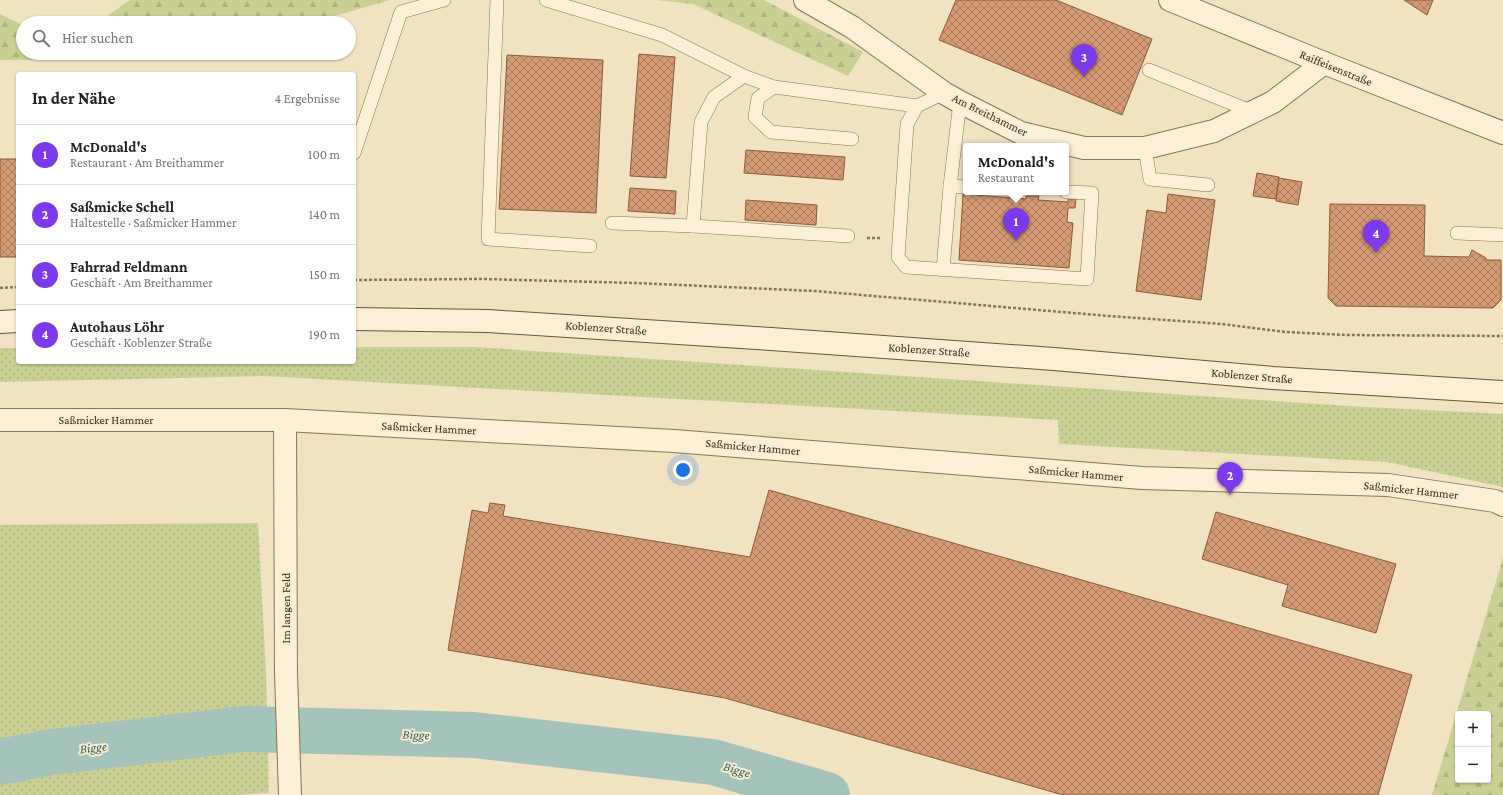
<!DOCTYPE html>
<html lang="de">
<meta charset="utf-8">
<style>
body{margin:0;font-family:"Crimson Pro",serif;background:#f2f2f2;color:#222}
.controls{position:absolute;right:12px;bottom:12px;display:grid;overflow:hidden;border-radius:4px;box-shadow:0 1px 3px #0004}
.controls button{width:36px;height:36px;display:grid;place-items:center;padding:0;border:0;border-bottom:1px solid #e0e0e0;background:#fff;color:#222;font:20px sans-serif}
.you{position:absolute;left:683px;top:470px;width:14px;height:14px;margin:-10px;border:3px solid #fff;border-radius:50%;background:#1a73e8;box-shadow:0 0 0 6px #1a73e833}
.badge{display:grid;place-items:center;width:26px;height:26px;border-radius:50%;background:#7c3aed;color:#fff;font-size:13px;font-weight:700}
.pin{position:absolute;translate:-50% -33px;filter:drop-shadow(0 1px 2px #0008)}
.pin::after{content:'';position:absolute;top:21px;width:14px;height:12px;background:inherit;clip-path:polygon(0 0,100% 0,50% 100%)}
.popup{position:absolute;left:963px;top:143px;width:106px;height:52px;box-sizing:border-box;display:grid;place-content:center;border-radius:4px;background:#fff;filter:drop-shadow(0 1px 3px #0005);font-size:13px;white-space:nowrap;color:#767676}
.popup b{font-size:15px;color:#222}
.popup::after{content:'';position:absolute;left:50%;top:100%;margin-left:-8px;border:8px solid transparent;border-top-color:#fff}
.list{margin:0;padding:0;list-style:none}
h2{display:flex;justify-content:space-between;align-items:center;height:52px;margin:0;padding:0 16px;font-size:17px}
h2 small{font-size:13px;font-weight:400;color:#767676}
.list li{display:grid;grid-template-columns:26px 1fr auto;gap:12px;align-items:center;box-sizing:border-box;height:60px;padding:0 16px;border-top:1px solid #e0e0e0}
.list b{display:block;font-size:15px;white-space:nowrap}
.list p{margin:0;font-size:13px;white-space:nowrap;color:#767676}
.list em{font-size:13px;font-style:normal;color:#767676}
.icon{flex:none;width:22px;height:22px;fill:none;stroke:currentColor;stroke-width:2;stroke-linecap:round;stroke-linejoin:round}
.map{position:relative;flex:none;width:1503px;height:795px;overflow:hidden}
.search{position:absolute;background:#fff;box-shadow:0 1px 3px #0004;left:16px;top:16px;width:340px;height:44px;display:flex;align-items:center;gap:10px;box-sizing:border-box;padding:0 14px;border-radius:22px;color:#767676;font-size:15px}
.panel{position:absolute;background:#fff;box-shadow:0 1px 3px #0004;left:16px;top:72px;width:340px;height:292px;border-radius:4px}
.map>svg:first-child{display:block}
.grass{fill:url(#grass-dots)}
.forest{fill:url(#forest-firs);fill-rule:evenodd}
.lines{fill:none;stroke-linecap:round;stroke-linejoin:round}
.river{stroke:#a4c3ba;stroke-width:46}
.building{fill:url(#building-cross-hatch);stroke:#8d5b3b}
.service-casing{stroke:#8c7357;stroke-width:14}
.minor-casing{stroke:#8c7357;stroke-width:24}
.secondary-casing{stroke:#6e543a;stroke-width:24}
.path{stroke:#8c7357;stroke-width:2.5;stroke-dasharray:3 2;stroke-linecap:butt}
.service{stroke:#fbf0d5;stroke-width:13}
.minor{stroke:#fbf0d5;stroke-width:22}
.secondary{stroke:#fbf0d5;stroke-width:22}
.labels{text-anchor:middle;stroke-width:4;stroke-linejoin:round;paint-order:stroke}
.street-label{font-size:12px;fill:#3b2b1c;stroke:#f8edd1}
.water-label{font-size:13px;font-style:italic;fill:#2a5c58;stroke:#f8edd1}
</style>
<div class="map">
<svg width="1503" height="795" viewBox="0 0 1503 795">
<defs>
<pattern id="grass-dots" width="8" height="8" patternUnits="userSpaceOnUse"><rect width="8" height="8" fill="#cad094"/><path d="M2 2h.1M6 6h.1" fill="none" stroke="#aeb37f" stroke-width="1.8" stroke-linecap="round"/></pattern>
<pattern id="forest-firs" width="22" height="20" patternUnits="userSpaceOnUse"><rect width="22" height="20" fill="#cad094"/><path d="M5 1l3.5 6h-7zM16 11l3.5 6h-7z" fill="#aeb37f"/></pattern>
<pattern id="building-cross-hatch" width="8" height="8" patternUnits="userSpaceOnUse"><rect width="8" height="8" fill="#d39a74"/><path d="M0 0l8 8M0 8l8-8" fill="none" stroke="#ac7e5e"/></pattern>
</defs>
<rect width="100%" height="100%" fill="#f1e2c1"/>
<g class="grass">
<path d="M 354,347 L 476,347 L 1348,406 L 1503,414 L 1503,487 L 1387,462 L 1059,444 L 1058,420 L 264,376 L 0,382 L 0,348 L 18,348 L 18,362 L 354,362 Z"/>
<path d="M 258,523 L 266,673 L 269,793 L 234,795 L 0,795 L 0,525 Z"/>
</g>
<g class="forest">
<path d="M 130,0 L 390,0 L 310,23 L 97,23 Z"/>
<path d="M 657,0 L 764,0 L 863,52 L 848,76 L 693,4 Z"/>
<path d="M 0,14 L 23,25 L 23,53 L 206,53 L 186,59 L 0,60 Z"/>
<path d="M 1503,558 L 1503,795 L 1432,795 ZM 1458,714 L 1488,714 L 1488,780 L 1458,780 Z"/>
</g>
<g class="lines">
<path class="river" d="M 0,762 L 53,752 L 243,729 L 474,735 L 713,762 L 827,795"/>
</g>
<g class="building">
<path d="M 956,0 L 1056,0 L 1152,39 L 1122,115 L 939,40 Z"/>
<path d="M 1404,0 L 1433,0 L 1427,15 Z"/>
<path d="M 639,54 L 675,57 L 666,178 L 630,176 Z"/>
<path d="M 507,55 L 603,60 L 596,213 L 499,209 Z"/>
<path d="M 746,150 L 845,157 L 843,180 L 744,173 Z"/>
<rect x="0" y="159" width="18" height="98"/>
<path d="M 1257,173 L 1279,177 L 1276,199 L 1253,196 Z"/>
<path d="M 1279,178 L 1302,182 L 1298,205 L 1276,201 Z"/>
<path d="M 630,188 L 676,191 L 675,214 L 628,211 Z"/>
<path d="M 963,194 L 1026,199 L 1026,196 L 1039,196 L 1038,200 L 1068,202 L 1068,199 L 1076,199 L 1075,208 L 1068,208 L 1067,222 L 1073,223 L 1069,268 L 959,260 Z"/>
<path d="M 1168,194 L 1215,200 L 1201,300 L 1136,291 L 1147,210 L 1166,213 Z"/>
<path d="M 746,200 L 817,205 L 816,225 L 745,220 Z"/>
<path d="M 1330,204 L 1425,205 L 1424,256 L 1469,257 L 1472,250 L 1486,258 L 1486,260 L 1501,260 L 1501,300 L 1493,308 L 1336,306 L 1328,298 Z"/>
<path d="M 769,490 L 1412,675 L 1378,795 L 1063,795 L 725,698 L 448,650 L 472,510 L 488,513 L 490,503 L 505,505 L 503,516 L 750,557 Z"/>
<path d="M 1216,512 L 1396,564 L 1376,633 L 1282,606 L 1288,585 L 1202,559 Z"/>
</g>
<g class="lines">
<defs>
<g id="service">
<path d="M 497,0 L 488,239 L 590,246"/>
<path d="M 546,0 L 662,35 L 744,76 L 774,87 L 917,106 L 944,93"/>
<path d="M 1149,70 L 1253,112"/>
<path d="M 744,76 L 714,97 L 701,122 L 693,226 L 848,236"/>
<path d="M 774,87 L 758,98 L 755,117 L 771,132 L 852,139"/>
<path d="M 917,106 L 907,124 L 898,257 L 906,267 L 1087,279 L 1092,193 L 1066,192"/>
<path d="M 1145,148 L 1150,179 L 1208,185"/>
<path d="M 354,153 L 401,12 L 444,0"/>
<path d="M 950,186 L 966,187"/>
<path d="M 612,223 L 693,226"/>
<path d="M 1457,233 L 1503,235"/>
<path d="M 943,270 L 950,186 L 960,102"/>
</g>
<g id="minor">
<path d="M 805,0 L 852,27 L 944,93 L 960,102 L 1021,133 L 1084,148 L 1145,148 L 1214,131 L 1273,102 L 1324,63"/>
<path d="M 1170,0 L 1324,63 L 1503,133"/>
<path d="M 0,420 L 285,420 L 674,441 L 1142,478 L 1388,485 L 1495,501 L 1503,505"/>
<path d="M 285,420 L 286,673 L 290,795"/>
</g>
<g id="secondary">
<path d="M 354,319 L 488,321 L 771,339 L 1054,359 L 1273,378 L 1503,392"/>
<path d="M 0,322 L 18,321"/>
</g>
</defs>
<use href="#service" class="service-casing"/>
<use href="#minor" class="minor-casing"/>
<use href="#secondary" class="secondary-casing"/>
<g class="path">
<path d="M 867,238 L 880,238"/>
<path d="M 354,280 L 483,279 L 636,283 L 815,291 L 1109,316 L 1222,324 L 1285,332 L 1345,335 L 1503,336"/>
<path d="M 0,288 L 18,287"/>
</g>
<use href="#service" class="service"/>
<use href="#minor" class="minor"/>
<use href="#secondary" class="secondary"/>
</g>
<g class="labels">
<g class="street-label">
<text transform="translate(1336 68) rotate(22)" y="4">Raiffeisenstraße</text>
<text transform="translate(990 115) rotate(26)" y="4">Am Breithammer</text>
<text transform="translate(606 328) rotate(4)" y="4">Koblenzer Straße</text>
<text transform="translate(929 350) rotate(4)" y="4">Koblenzer Straße</text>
<text transform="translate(1252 376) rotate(5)" y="4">Koblenzer Straße</text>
<text x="106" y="424">Saßmicker Hammer</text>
<text transform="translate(429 428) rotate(3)" y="4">Saßmicker Hammer</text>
<text transform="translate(753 447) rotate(5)" y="4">Saßmicker Hammer</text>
<text transform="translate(1076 473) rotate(5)" y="4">Saßmicker Hammer</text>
<text transform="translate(1411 490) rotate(6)" y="4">Saßmicker Hammer</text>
<text transform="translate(286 608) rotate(-90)" y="4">Im langen Feld</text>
</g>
<g class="water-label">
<text transform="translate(416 734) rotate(2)" y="5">Bigge</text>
<text transform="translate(93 747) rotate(-7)" y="5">Bigge</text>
<text transform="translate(737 769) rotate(16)" y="5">Bigge</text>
</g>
</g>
</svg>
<div class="controls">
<button>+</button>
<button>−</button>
</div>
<div class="you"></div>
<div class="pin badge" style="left:1016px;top:241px">1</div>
<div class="popup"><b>McDonald's</b>Restaurant</div>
<div class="pin badge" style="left:1230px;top:495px">2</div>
<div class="pin badge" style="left:1084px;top:77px">3</div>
<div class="pin badge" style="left:1376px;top:253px">4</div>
<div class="search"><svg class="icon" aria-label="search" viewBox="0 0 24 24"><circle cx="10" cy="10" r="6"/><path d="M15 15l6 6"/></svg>Hier suchen</div>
<section class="panel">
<h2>In der Nähe<small>4 Ergebnisse</small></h2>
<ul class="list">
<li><span class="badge">1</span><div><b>McDonald's</b><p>Restaurant · Am Breithammer</p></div><em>100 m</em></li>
<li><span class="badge">2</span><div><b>Saßmicke Schell</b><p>Haltestelle · Saßmicker Hammer</p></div><em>140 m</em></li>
<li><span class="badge">3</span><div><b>Fahrrad Feldmann</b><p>Geschäft · Am Breithammer</p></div><em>150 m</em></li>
<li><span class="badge">4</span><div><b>Autohaus Löhr</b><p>Geschäft · Koblenzer Straße</p></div><em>190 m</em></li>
</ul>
</section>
</div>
